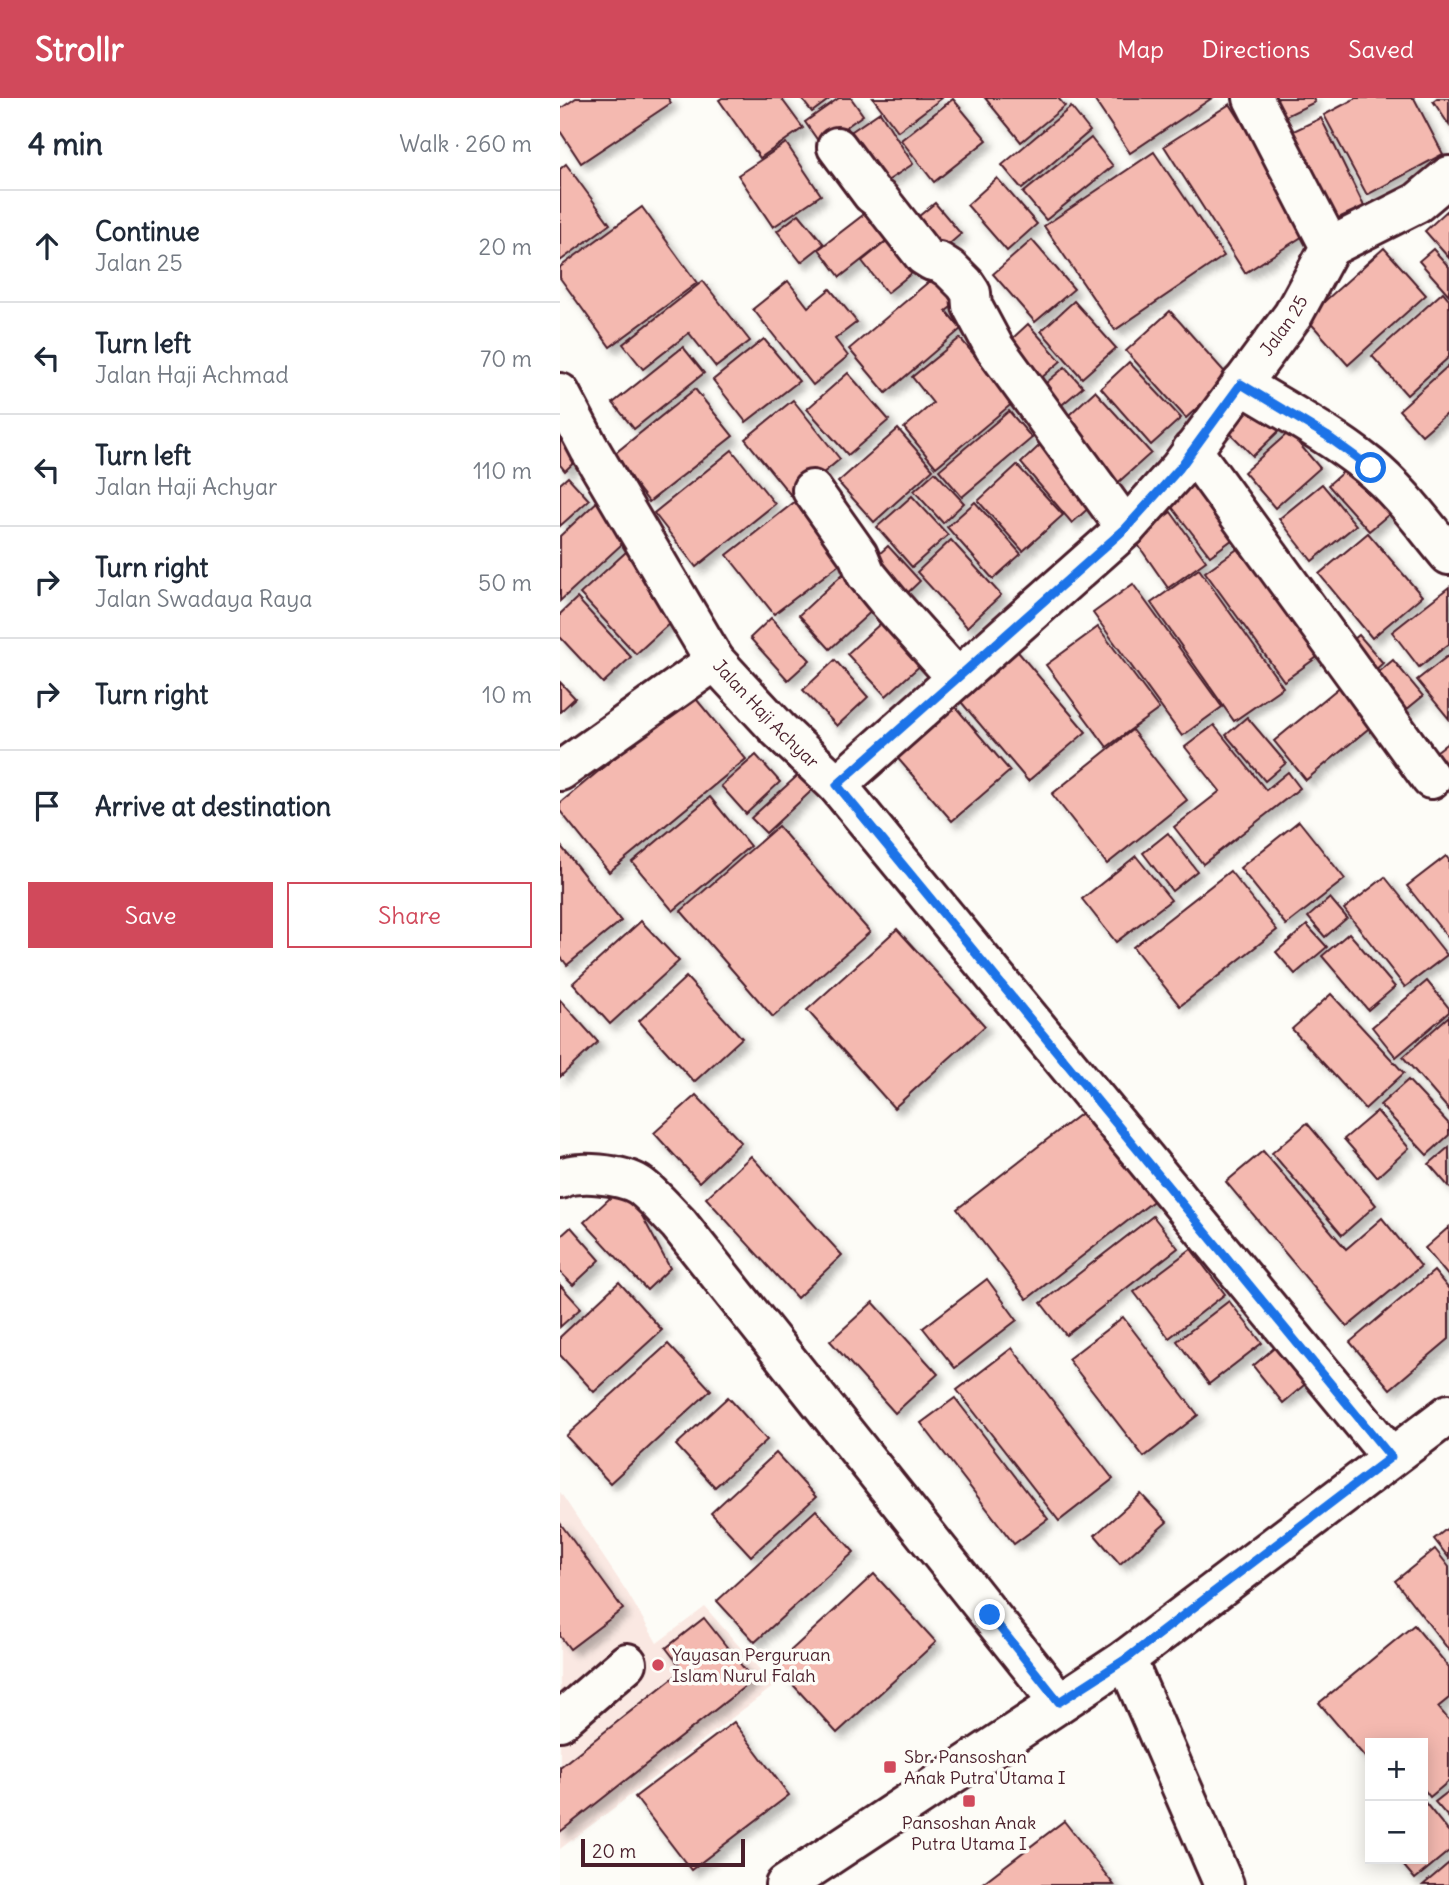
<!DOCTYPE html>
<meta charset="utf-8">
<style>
body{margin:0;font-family:Delius,sans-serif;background:#f2f2f3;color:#1f2937}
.controls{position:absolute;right:21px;bottom:21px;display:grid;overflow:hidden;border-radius:0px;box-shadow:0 4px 18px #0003}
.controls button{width:63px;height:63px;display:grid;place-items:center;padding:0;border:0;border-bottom:2px solid #e0e1e3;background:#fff;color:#1f2937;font:35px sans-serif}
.scale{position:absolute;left:21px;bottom:18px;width:164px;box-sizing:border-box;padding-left:7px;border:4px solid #4a1f2b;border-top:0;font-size:19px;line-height:24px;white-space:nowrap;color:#4a1f2b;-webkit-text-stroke:5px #fdfcf7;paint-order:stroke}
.stop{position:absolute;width:21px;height:21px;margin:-16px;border:5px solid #1a73e8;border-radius:50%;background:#fff}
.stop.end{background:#1a73e8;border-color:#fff;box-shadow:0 2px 7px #0008}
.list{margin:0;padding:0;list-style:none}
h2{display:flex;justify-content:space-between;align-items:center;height:91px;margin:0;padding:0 28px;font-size:30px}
h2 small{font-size:23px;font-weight:400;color:#747a83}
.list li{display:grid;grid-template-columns:46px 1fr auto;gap:21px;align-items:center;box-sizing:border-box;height:112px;padding:0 28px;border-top:2px solid #e0e1e3}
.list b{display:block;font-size:26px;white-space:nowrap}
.list p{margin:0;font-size:23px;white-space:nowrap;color:#747a83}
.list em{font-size:23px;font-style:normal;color:#747a83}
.actions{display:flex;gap:14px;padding:21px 28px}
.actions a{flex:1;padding:16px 0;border:2px solid #d1495b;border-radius:0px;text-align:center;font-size:24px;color:#d1495b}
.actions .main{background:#d1495b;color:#fff}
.icon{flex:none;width:38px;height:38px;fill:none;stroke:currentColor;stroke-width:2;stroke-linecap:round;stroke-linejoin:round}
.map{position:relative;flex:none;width:889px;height:1787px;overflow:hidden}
header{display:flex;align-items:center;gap:42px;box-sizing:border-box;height:98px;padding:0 35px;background:#d1495b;color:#fff}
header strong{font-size:33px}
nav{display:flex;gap:38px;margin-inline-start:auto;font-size:24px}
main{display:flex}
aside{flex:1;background:#fff}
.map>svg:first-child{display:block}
.built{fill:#fae8e2}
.building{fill:#f4b9b0;stroke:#4a1f2b;stroke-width:2;filter:url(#shadow)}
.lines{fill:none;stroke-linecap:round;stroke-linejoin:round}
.minor-casing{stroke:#4a1f2b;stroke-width:44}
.minor{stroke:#fdfcf7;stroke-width:38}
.route{stroke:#1a73e8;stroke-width:9}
.poi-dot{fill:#d1495b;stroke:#fdfcf7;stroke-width:2.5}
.labels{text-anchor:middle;stroke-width:7;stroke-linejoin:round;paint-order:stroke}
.street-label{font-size:18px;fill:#4a1f2b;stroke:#fdfcf7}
.poi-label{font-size:18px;fill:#4a1f2b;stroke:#fdfcf7;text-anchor:start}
</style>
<header>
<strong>Strollr</strong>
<nav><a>Map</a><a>Directions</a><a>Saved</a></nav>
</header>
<main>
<aside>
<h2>4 min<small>Walk · 260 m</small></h2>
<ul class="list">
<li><svg class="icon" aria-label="ahead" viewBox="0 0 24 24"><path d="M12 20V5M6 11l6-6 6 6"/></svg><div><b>Continue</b><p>Jalan 25</p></div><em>20 m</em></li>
<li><svg class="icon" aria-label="left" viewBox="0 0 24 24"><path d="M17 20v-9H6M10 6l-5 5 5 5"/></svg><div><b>Turn left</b><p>Jalan Haji Achmad</p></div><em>70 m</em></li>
<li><svg class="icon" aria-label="left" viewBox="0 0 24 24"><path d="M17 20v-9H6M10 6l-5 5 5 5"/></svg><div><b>Turn left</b><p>Jalan Haji Achyar</p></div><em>110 m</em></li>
<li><svg class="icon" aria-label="right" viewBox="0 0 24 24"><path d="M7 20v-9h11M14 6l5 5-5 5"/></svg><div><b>Turn right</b><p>Jalan Swadaya Raya</p></div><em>50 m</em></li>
<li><svg class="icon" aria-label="right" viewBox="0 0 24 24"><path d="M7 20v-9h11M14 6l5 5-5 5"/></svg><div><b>Turn right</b></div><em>10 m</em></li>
<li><svg class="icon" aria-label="arrive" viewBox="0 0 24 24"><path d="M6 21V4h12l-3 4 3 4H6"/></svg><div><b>Arrive at destination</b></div></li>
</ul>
<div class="actions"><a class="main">Save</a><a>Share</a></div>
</aside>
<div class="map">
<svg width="889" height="1787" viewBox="0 0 889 1787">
<defs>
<filter id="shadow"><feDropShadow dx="6" dy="6" stdDeviation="3.5" flood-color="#0004"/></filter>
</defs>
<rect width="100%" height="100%" fill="#fdfcf7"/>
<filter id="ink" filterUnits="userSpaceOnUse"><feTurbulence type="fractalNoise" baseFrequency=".0143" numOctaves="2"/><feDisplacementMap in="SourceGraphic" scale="14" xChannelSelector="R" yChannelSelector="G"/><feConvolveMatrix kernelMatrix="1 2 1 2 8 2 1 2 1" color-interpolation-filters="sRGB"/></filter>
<g filter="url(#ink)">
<path class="built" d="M 0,1394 L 67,1494 L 97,1545 L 145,1509 L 214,1588 L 0,1751 Z"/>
<g class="building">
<path d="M 16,0 L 108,0 L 111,5 L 21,65 L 0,33 L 0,11 Z"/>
<path d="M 162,0 L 221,0 L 243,30 L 200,60 L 159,2 Z"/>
<path d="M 241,0 L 271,0 L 252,14 Z"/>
<path d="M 279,0 L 291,0 L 303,17 L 261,47 L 245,24 Z"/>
<path d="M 313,0 L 382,0 L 338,33 Z"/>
<path d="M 425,0 L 498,0 L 505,8 L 461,44 Z"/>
<path d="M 533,0 L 652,0 L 570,55 Z"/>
<path d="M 711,0 L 753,0 L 755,4 L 720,21 Z"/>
<path d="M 796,0 L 854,0 L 883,56 L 807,97 L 764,17 Z"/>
<path d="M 877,0 L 889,0 L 889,27 L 873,3 Z"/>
<path d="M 393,1 L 427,42 L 374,84 L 341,42 Z"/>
<path d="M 670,6 L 751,133 L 685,175 L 604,48 Z"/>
<path d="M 511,9 L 530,33 L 462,91 L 442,67 Z"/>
<path d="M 320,14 L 353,66 L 312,93 L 279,42 Z"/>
<path d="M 761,20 L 804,108 L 770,124 L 727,36 Z"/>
<path d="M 531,40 L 553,68 L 486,122 L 463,95 Z"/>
<path d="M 226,45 L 261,97 L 213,129 L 178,77 Z"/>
<path d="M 594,54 L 664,158 L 555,232 L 484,128 Z"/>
<path d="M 6,66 L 50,126 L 0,163 L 0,71 Z"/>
<path d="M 437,80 L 477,126 L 447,153 L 407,107 Z"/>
<path d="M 320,104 L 340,132 L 280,179 L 259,151 Z"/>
<path d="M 375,105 L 401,136 L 373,160 L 347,128 Z"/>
<path d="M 82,109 L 137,185 L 50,249 L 0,180 L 0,169 Z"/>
<path d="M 889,111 L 889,160 L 865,133 Z"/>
<path d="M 239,116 L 264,146 L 241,164 L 217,133 Z"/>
<path d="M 333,138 L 358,170 L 327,195 L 302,163 Z"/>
<path d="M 472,142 L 514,191 L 475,224 L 433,176 Z"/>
<path d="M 824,150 L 866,197 L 788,267 L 746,220 Z"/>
<path d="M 873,151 L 889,169 L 889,197 L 859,163 Z"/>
<path d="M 385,170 L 407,197 L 386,213 L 401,231 L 326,295 L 289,251 Z"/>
<path d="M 143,183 L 190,243 L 156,269 L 129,235 L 83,271 L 63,246 Z"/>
<path d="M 228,183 L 248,209 L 270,191 L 297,224 L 275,241 L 288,258 L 253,287 L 193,211 Z"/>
<path d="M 883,194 L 889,201 L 889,259 L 847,297 L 812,258 Z"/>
<path d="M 514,203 L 556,250 L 522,280 L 481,233 Z"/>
<path d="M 610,213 L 670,280 L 626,320 L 566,253 Z"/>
<path d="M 468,226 L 501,263 L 473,287 L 441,251 Z"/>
<path d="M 400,240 L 454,304 L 376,369 L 344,330 L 373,305 L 352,279 Z"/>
<path d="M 204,241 L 239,283 L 186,324 L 153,282 Z"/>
<path d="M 123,249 L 144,275 L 74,331 L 53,305 Z"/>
<path d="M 569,264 L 621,320 L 591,347 L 541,290 Z"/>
<path d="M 889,267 L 889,320 L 886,316 L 862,337 L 839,312 Z"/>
<path d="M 505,269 L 523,289 L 491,316 L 473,296 Z"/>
<path d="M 288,275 L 329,322 L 288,357 L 247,311 Z"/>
<path d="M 135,291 L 173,338 L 89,404 L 53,357 Z"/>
<path d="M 535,293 L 591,355 L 553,389 L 497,328 Z"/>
<path d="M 691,295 L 724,328 L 693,358 L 660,325 Z"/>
<path d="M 233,302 L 280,361 L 233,400 L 185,341 Z"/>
<path d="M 449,313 L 472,340 L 402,399 L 379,372 Z"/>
<path d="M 0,331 L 27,352 L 5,373 L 0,367 Z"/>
<path d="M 338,331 L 373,371 L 314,424 L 278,384 Z"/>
<path d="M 729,334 L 760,370 L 715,410 L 684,374 Z"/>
<path d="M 480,347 L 532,407 L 512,425 L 461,365 Z"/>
<path d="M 172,352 L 215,406 L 136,469 L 94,415 Z"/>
<path d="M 793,365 L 834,412 L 809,433 L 768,387 Z"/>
<path d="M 457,367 L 503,417 L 463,453 L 418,403 Z"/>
<path d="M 643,371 L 688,430 L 650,458 L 605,400 Z"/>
<path d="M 375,374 L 404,405 L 383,425 L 354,393 Z"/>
<path d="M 8,379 L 29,402 L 0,428 L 0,386 Z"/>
<path d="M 762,386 L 796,427 L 752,463 L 719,421 Z"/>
<path d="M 246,395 L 293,456 L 214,516 L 167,457 Z"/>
<path d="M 352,398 L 388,437 L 352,469 L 317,429 Z"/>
<path d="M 40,401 L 73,436 L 0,503 L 0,438 Z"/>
<path d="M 415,404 L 461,456 L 433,481 L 387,429 Z"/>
<path d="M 611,414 L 646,463 L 608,490 L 574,441 Z"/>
<path d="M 808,435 L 862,498 L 812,540 L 759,476 Z"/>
<path d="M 693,440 L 771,549 L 724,583 L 645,474 Z"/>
<path d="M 391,442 L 441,497 L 407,529 L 357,474 Z"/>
<path d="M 328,448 L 360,483 L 339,503 L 306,468 Z"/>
<path d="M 66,454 L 122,514 L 76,556 L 20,496 Z"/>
<path d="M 639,471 L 723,589 L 674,623 L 591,505 Z"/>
<path d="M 284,475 L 316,509 L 270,551 L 239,517 Z"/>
<path d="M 573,486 L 662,609 L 622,638 L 533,515 Z"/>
<path d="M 889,489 L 889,546 L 859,569 L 832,534 Z"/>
<path d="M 17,500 L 71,559 L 43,585 L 0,539 L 0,516 Z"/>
<path d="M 333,514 L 372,557 L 326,598 L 287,556 Z"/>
<path d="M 211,520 L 250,562 L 228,582 L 190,540 Z"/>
<path d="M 538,529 L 599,611 L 547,649 L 486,567 Z"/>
<path d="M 799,537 L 823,565 L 804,582 L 780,553 Z"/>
<path d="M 453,548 L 526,634 L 468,683 L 396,598 Z"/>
<path d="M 889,557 L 889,621 L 857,582 Z"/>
<path d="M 275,562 L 308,599 L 277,628 L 243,592 Z"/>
<path d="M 833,562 L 863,598 L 835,621 L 806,585 Z"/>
<path d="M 0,584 L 15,600 L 0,614 Z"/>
<path d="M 782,587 L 814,626 L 746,682 L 714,643 Z"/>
<path d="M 132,596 L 186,661 L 49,774 L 0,713 L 0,705 Z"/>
<path d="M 386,598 L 450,673 L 392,723 L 328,649 Z"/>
<path d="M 687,619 L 726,665 L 705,683 L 666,637 Z"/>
<path d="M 654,627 L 706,692 L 728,674 L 740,690 L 643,766 L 614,729 L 660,693 L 625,649 Z"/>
<path d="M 572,632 L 627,702 L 547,766 L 492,696 Z"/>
<path d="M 889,644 L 889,686 L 868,660 Z"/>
<path d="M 196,657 L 220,684 L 186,716 L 161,688 Z"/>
<path d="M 247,669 L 261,684 L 206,735 L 191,720 Z"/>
<path d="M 150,699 L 190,748 L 113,813 L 72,764 Z"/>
<path d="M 739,723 L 785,781 L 726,827 L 680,770 Z"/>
<path d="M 218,728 L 310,834 L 213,919 L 121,813 Z"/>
<path d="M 608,735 L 637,773 L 612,793 L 583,755 Z"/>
<path d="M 0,747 L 61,823 L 7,867 L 0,858 Z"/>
<path d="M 576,758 L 611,802 L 556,844 L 522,801 Z"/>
<path d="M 886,758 L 889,762 L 889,841 L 847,788 Z"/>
<path d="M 670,773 L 717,832 L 620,908 L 573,849 Z"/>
<path d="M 825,779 L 887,857 L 845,889 L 784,811 Z"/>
<path d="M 770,800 L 787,820 L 765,839 L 748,819 Z"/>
<path d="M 81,823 L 119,863 L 50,926 L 13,885 Z"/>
<path d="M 747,827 L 767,849 L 735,876 L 716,854 Z"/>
<path d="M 337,831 L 425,928 L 334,1010 L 247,912 Z"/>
<path d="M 789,835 L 835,889 L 808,912 L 762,858 Z"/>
<path d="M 126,879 L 182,940 L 134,984 L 79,923 Z"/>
<path d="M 867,883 L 889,910 L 889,914 L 836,959 L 812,929 Z"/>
<path d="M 771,896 L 844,975 L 805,1011 L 732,931 Z"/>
<path d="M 0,902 L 38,944 L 0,979 Z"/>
<path d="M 889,918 L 889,1012 L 843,959 Z"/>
<path d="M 848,982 L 889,1026 L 889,1037 L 867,1057 L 820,1007 Z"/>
<path d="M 136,997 L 181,1044 L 139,1084 L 94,1035 Z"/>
<path d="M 532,1007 L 601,1097 L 467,1201 L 397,1111 Z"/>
<path d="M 817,1013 L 849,1050 L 817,1079 L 784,1041 Z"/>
<path d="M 747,1025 L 816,1107 L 782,1137 L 712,1055 Z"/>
<path d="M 889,1049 L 889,1089 L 869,1066 Z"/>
<path d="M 703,1053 L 786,1151 L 822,1120 L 861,1168 L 787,1229 L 666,1084 Z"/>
<path d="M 191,1058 L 282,1157 L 237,1200 L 146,1100 Z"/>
<path d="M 65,1086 L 110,1170 L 87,1192 L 24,1124 Z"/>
<path d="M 593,1118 L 618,1150 L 506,1237 L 481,1205 Z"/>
<path d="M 11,1129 L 40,1162 L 13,1187 L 0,1174 L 0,1139 Z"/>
<path d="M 889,1129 L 889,1179 L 865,1150 Z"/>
<path d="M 631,1151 L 665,1196 L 609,1240 L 574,1194 Z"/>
<path d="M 874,1173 L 889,1191 L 889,1241 L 830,1291 L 790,1244 Z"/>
<path d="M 427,1181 L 457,1222 L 395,1270 L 363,1230 Z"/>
<path d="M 59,1184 L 102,1232 L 34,1294 L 0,1257 L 0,1239 Z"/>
<path d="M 0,1187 L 21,1210 L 0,1229 Z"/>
<path d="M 669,1203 L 702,1245 L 649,1286 L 617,1243 Z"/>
<path d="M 313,1204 L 378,1276 L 335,1315 L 270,1243 Z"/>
<path d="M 563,1219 L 638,1317 L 584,1359 L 508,1261 Z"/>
<path d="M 726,1240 L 757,1276 L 723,1305 L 693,1268 Z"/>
<path d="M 108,1246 L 151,1292 L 50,1385 L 6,1338 Z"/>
<path d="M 452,1250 L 553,1381 L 499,1423 L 397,1292 Z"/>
<path d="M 168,1299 L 207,1342 L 155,1389 L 116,1347 Z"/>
<path d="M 395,1300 L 488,1421 L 454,1446 L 361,1325 Z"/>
<path d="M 216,1355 L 256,1399 L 191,1458 L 151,1415 Z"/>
<path d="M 581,1396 L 607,1424 L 560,1466 L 535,1437 Z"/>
<path d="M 256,1412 L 294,1454 L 195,1544 L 157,1503 Z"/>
<path d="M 0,1425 L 63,1511 L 10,1551 L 0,1538 Z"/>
<path d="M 889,1429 L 889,1460 L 874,1441 Z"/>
<path d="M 875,1451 L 889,1469 L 889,1552 L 835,1483 Z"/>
<path d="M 314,1476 L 376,1544 L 277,1635 L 215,1567 Z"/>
<path d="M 144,1520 L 193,1582 L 0,1734 L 0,1669 L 123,1572 L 106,1550 Z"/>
<path d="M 854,1527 L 889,1569 L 889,1600 L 878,1609 L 889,1622 L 889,1683 L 870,1699 L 863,1690 L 863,1645 L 810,1645 L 810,1665 L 759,1605 Z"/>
<path d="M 174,1624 L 229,1697 L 131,1772 L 75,1699 Z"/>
<path d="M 889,1693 L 889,1720 L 875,1704 Z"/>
<path d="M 863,1702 L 889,1734 L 889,1753 L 855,1781 L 838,1761 L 863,1761 Z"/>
<path d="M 504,1723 L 554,1787 L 420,1787 Z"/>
<path d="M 889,1765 L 889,1787 L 863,1787 Z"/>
</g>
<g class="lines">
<defs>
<g id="minor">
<path d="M 277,49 L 312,96 L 320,102 L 364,158 L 372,163 L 379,164 L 390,171 L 405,186 L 411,195 L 412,208 L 434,249 L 566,430"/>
<path d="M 770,149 L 857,105 L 889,78"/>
<path d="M 681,286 C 724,312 769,336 809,368 C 840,393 864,427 889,457"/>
<path id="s1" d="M 0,295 L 29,350 L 155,563 L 218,631 L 277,687 L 831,1359"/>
<path d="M 632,352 L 871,681"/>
<path d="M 252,392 L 298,457 L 306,476 L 328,503 L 397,580"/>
<path d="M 0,673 L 155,563"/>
<path id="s2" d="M 277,687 L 566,430 L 619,371 L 733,217 L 770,149 L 693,0"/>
<path d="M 0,1081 C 16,1071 63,1077 79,1087 C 91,1095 107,1114 118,1125 L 499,1604"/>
<path d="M 566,1561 L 664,1787"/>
<path d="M 0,1623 L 67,1565"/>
<path d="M 225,1787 L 566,1561 L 889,1316"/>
</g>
</defs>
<use href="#minor" class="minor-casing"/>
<use href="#minor" class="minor"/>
</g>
</g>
<g class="lines" filter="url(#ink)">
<path class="route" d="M 430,1517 L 499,1604 L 566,1561 L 831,1359 L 277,687 L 566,430 L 619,371 L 681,286 L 767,338 L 811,370"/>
</g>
<g class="poi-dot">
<circle cx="98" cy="1567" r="7"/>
<rect x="323" y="1662" width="14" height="14" rx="3.5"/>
<rect x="402" y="1696" width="14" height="14" rx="3.5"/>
</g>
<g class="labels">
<g class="street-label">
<text dy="6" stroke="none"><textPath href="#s2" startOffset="644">Jalan 25</textPath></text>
<text dy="6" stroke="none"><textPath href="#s1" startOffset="383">Jalan Haji Achyar</textPath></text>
</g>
<g class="poi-label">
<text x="112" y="1563">Yayasan Perguruan<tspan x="112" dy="21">Islam Nurul Falah</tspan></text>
<text x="344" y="1665">Sbr. Pansoshan<tspan x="344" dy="21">Anak Putra Utama I</tspan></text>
<text x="409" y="1731" text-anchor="middle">Pansoshan Anak<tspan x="409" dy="21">Putra Utama I</tspan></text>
</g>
</g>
</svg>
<div class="controls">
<button>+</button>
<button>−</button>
</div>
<div class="scale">20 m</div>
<div class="stop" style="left:811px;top:370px"></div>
<div class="stop end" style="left:430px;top:1517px"></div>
</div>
</main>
